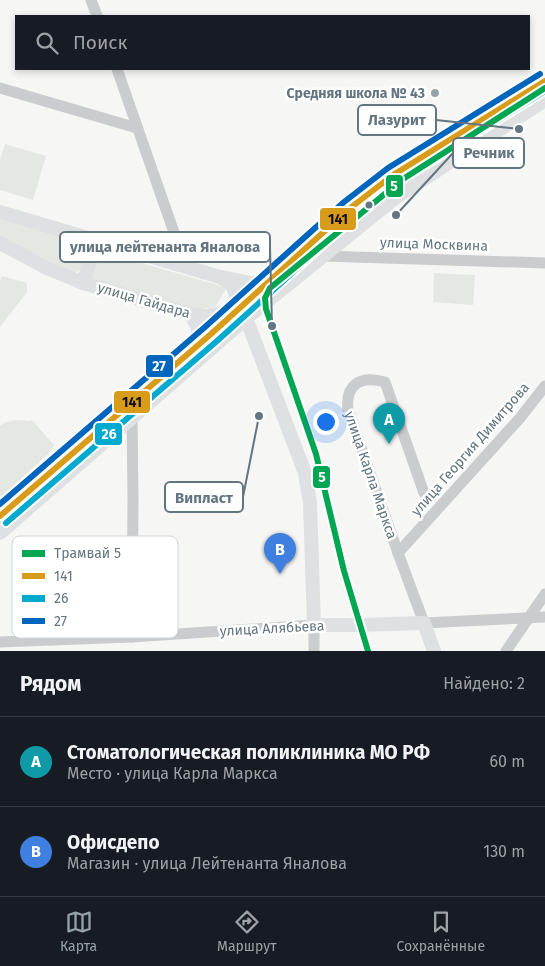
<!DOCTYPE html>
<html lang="ru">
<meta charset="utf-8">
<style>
body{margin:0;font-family:"Fira Sans",sans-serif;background:#20242c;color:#f1f3f6}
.you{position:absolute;left:325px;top:421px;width:18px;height:18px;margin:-12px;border:4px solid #fff;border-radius:50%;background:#1a73e8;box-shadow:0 0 0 8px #1a73e833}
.badge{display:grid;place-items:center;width:32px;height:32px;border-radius:50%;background:#96a2a9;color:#fff;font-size:16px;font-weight:700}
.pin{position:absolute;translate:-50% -41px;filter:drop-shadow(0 1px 2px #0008)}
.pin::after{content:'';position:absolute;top:26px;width:18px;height:15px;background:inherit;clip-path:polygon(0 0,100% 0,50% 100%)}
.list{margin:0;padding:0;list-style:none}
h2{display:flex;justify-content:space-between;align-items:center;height:65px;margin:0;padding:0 20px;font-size:21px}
h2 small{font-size:16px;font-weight:400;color:#9ea1a6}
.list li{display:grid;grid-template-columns:32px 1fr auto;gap:15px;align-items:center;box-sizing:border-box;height:90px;padding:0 20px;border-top:1px solid #363941}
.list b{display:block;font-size:19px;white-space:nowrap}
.list p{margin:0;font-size:16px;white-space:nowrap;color:#9ea1a6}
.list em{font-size:16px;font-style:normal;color:#9ea1a6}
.icon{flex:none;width:28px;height:28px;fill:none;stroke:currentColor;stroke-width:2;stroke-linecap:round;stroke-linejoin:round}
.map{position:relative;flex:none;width:545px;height:651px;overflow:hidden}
.search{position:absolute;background:#171b24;box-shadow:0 2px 8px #0003;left:15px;right:15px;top:15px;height:55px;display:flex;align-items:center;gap:12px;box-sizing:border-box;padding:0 18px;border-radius:0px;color:#9ea1a6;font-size:19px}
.sheet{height:245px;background:#171b24}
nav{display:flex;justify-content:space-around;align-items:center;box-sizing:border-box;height:70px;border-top:1px solid #363941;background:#171b24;font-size:14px;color:#9ea1a6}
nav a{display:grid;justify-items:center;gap:2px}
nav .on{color:#96a2a9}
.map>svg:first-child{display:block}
.green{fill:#e5e8e2}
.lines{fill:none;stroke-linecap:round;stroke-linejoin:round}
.minor{stroke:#cbcccd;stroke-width:11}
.major{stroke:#dfe0e1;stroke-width:14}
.bus-1-casing{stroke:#fff;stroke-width:10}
.bus-2-casing{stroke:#fff;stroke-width:10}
.bus-3-casing{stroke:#fff;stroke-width:10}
.bus-1{stroke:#d99c1a;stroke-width:6}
.bus-2{stroke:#00a9ce;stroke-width:6}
.bus-3{stroke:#0065bd;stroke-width:6}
.tram-1-casing{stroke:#fff;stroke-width:10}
.tram-1{stroke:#00a651;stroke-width:6}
.poi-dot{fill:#96a2a9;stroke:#fff;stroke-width:2}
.bus-dot{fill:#627580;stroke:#fff;stroke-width:2}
.labels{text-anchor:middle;stroke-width:5;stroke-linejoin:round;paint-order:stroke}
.poi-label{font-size:14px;font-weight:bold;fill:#627580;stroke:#fff;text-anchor:end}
.street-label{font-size:14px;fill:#627580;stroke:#fff}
.key{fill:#fff;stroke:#d0d6d9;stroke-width:1}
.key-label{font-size:14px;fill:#627580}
.leader{fill:none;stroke:#627580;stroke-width:2}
.callout-dot{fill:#627580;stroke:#fff;stroke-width:2}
.callout{fill:#fff;stroke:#627580;stroke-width:2}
.callout-label{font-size:15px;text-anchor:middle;font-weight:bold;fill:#627580}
.line-badge{stroke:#fff;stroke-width:2}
.badge-label{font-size:14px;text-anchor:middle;font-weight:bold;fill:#fff}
.pale-badge-label{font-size:14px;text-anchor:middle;font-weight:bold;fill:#111}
</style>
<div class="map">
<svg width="545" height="651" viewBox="0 0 545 651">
<rect width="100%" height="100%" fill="#f6f6f5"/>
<g class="green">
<path d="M 5,144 L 46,156 L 33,200 L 0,190 L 0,160 Z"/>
<path d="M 0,218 L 83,243 L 87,249 L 82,269 L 74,273 L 0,238 Z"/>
<path d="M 97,250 L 218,285 L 226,289 L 215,307 L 189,310 L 89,279 Z"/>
<path d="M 434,273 L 475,275 L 473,305 L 433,302 Z"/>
<path d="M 2,276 L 27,283 L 27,292 L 0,327 L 0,281 Z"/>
<path d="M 31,419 L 54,445 L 50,452 L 0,498 L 0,426 C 8,419 21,420 31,421 Z"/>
</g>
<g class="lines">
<g class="minor">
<path d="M 91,0 L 97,16"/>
<path d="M 117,69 L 177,241 L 173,251 L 161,259"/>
<path d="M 0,88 L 137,128"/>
<path d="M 322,256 L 545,263"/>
<path d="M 424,493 L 385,382 C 361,375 345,384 348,410 L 398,553 L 424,623 L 545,617"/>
<path d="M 398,553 L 520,418 L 545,386"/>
<path d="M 132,637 L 133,498 L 132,417"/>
<path d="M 0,642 L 132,637 L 314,625 L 314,651"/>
<path d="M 506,651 L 545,594"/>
</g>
<g class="major">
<path d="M 0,212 L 220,277 L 232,285 L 236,295 L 238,309 L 249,326 L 305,473 L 310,503 L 314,625 L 359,625 L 424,623 L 434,651"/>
<path d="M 0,243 L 47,268 L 83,283 L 190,314 L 206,316 L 237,310"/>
<path d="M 222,277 L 250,283 L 266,283"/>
<path d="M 83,283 L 96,240"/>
<path d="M 190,314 L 198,327 L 198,345"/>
<path d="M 0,516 L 211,334 L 349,209 L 393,175 L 545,81"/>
<path d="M 0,533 L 244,320 L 395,198 L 545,100"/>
</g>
<defs>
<path id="bus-1" d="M 0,516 L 211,334 L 349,209 L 393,175 L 545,81"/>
<path id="bus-2" d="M 6,523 L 217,341 L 355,216 L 398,182 L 545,91"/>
<path id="bus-3" d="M 0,504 L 205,327 L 344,202 L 388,168 L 540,74"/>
</defs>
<use href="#bus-1" class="bus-1-casing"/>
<use href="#bus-2" class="bus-2-casing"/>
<use href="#bus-3" class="bus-3-casing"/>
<use href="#bus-1" class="bus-1"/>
<use href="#bus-2" class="bus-2"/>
<use href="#bus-3" class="bus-3"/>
<defs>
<path id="tram-1" d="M 368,651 L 344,571 L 316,454 L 266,309 L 265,298 L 270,288 L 403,179 L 545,88"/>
</defs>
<use href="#tram-1" class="tram-1-casing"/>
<use href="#tram-1" class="tram-1"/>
</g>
<circle class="poi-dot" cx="435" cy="93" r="5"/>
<circle class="bus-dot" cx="369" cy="205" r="4.5"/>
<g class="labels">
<g class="poi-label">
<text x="425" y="98">Средняя школа № 43</text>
</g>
<g class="street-label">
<text transform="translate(434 244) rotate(2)" y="5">улица Москвина</text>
<text transform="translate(144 300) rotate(16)" y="5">улица Гайдара</text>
<text transform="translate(470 449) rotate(-49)" y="5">улица Георгия Димитрова</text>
<text transform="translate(371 475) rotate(71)" y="5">улица Карла Маркса</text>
<text transform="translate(272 628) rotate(-3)" y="5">улица Алябьева</text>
</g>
</g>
<rect x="12" y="536" width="166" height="102" rx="8" class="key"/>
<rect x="22" y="550" width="23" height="7" fill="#00a651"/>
<rect x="22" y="573" width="23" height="6" fill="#d99c1a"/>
<rect x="22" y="595" width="23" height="7" fill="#00a9ce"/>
<rect x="22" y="618" width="23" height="6" fill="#0065bd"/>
<g class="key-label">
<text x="54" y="558">Трамвай 5</text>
<text x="54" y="581">141</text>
<text x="54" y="603">26</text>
<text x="54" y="626">27</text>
</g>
<path class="leader" d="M519 129L436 120M396 215L453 153M272 326L270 247M259 416L243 497"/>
<g class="callout-dot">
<circle cx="519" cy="129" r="5"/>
<circle cx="396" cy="215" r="5"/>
<circle cx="272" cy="326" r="5"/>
<circle cx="259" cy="416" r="5"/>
</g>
<g class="callout">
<rect x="358" y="105" width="78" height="30" rx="5"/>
<rect x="453" y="138" width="71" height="30" rx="5"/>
<rect x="60" y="232" width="210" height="30" rx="5"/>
<rect x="165" y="482" width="78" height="30" rx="5"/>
</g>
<g class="callout-label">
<text x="397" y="125">Лазурит</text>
<text x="489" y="158">Речник</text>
<text x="165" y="252">улица лейтенанта Яналова</text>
<text x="204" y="503">Випласт</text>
</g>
<g class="line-badge">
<rect x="385" y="174" width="19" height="24" rx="5" fill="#00a651"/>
<rect x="319" y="207" width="38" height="24" rx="5" fill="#d99c1a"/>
<rect x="145" y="354" width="29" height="24" rx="5" fill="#0065bd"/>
<rect x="113" y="390" width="38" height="24" rx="5" fill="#d99c1a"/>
<rect x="94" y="422" width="29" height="24" rx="5" fill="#00a9ce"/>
<rect x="312" y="465" width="19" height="24" rx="5" fill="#00a651"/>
</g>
<g class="badge-label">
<text x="394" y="191">5</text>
<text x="159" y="371">27</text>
<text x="109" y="439">26</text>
<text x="322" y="482">5</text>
</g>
<g class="pale-badge-label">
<text x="338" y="224">141</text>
<text x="132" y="407">141</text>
</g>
</svg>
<div class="you"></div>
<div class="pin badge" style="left:389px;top:444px;background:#0f9aa8">A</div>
<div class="pin badge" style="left:280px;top:574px;background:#3f7fe0">B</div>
<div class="search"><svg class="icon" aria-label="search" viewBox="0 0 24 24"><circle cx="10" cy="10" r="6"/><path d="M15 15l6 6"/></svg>Поиск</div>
</div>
<section class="sheet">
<h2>Рядом<small>Найдено: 2</small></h2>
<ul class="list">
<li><span class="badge" style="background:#0f9aa8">A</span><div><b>Стоматологическая поликлиника МО РФ</b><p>Место · улица Карла Маркса</p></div><em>60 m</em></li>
<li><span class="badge" style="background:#3f7fe0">B</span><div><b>Офисдепо</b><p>Магазин · улица Лейтенанта Яналова</p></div><em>130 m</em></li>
</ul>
</section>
<nav>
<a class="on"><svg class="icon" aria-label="map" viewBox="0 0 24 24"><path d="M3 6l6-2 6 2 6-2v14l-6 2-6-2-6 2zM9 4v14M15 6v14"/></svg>Карта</a>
<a><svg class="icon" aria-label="directions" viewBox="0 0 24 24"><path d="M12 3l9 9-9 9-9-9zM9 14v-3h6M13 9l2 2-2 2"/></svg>Маршрут</a>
<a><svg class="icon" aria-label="saved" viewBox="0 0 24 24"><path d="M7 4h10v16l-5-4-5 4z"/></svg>Сохранённые</a>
</nav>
